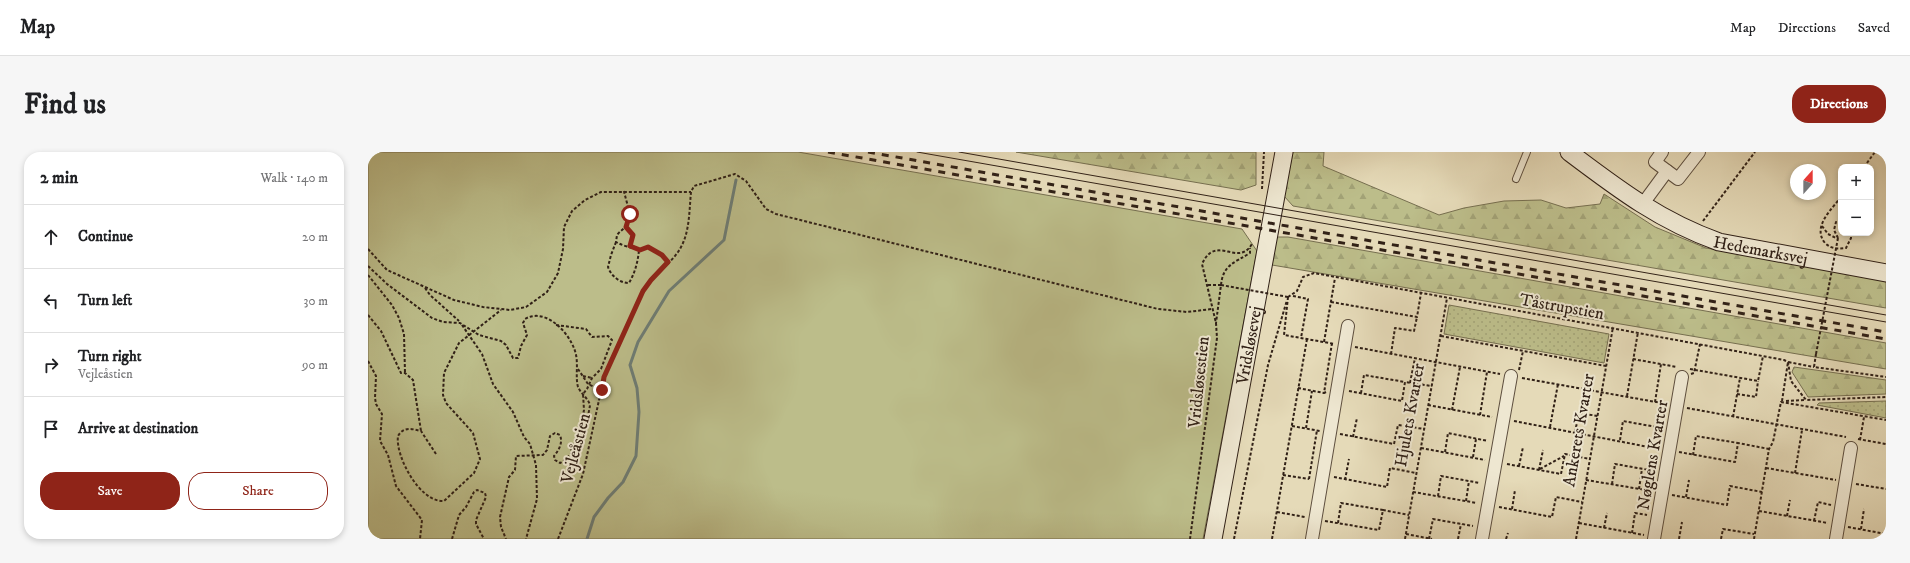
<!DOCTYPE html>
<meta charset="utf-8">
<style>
body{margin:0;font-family:"IM FELL DW Pica",serif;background:#f6f6f6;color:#202124}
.controls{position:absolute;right:12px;top:12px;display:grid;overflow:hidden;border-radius:8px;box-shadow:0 2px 6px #0003}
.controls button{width:36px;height:36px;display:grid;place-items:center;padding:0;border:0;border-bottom:1px solid #e0e0e0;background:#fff;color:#202124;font:20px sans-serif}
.compass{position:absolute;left:1422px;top:12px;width:36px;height:36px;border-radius:50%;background:#fff;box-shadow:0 2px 6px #0003;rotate:21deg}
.stop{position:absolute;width:12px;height:12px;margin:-9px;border:3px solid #8f2418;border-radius:50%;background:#fff}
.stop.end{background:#8f2418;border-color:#fff;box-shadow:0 1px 4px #0008}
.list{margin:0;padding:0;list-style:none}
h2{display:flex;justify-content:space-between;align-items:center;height:52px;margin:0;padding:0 16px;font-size:17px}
h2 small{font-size:13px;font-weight:400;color:#757577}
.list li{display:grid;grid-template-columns:26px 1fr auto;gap:12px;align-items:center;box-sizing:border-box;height:64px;padding:0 16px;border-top:1px solid #e0e0e0}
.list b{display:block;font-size:15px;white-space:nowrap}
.list p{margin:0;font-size:13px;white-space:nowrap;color:#757577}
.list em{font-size:13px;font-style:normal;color:#757577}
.actions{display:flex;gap:8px;padding:12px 16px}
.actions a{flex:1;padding:9px 0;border:1px solid #8f2418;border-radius:16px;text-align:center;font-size:14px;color:#8f2418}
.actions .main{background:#8f2418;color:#fff}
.icon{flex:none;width:22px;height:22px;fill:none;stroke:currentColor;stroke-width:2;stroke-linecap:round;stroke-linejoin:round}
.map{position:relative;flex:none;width:1518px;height:387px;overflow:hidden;border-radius:16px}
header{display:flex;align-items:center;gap:24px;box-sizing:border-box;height:56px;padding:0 20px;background:#fff;border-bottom:1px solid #e0e0e0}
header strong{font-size:19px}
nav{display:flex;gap:22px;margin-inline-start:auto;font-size:14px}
.intro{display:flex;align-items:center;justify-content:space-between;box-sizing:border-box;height:96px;padding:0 24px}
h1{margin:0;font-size:28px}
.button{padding:10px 18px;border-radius:16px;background:#8f2418;color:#fff;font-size:14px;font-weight:700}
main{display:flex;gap:24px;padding:0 24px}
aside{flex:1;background:#fff;border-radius:16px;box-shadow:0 2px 6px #0003}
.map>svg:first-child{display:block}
.grass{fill:url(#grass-dots);stroke:#766f50}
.forest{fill:url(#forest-firs);stroke:#766f50}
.park{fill:#bcbd8a;stroke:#766f50}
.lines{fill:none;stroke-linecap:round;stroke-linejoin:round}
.stream{stroke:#6e7d75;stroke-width:3}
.lane-casing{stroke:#5e4f3f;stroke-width:8}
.street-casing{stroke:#5e4f3f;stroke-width:14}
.secondary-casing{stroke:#312117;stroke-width:19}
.path{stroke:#312117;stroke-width:2;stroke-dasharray:3 2;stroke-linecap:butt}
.lane{stroke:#eee7d1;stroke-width:6}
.street{stroke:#eee7d1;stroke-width:12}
.secondary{stroke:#eee7d1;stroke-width:17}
.tram{stroke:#312117;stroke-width:1}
.rail{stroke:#312117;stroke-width:3;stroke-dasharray:7 7;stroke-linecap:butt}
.path-bridge{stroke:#312117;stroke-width:2;stroke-dasharray:3 2;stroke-linecap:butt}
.route{stroke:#8f2418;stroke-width:5}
.labels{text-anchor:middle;stroke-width:4;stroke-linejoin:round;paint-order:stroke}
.street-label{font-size:17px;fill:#312117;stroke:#eee7d1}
</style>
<header>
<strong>Map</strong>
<nav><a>Map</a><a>Directions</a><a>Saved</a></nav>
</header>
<div class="intro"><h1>Find us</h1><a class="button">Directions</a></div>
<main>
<aside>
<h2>2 min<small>Walk · 140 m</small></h2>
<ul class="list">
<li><svg class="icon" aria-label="ahead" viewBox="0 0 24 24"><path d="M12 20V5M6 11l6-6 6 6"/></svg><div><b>Continue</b></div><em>20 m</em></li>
<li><svg class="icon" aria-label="left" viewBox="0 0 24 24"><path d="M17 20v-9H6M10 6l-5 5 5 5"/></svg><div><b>Turn left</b></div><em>30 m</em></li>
<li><svg class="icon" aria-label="right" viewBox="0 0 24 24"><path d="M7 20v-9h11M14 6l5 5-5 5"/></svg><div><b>Turn right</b><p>Vejleåstien</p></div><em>90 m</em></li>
<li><svg class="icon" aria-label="arrive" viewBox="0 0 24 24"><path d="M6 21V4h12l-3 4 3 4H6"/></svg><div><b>Arrive at destination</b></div></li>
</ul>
<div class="actions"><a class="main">Save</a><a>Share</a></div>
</aside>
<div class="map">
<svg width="1518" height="387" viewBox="0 0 1518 387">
<defs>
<pattern id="grass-dots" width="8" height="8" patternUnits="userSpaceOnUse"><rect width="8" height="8" fill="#bcbd8a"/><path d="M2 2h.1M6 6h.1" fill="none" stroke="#a2a276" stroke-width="1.8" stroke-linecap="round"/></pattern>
<pattern id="forest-firs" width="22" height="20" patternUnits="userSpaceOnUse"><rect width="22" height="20" fill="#bcbd8a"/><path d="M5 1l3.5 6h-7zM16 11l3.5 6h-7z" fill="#a2a276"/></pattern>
</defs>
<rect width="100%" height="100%" fill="#e5dab8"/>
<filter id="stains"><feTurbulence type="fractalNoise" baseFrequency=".005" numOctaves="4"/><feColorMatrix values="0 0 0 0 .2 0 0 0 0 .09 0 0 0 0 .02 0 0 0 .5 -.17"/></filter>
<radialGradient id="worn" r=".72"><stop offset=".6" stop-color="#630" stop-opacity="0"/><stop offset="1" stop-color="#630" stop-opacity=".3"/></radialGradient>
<g class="grass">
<path d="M 1081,153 L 1241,182 L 1236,211 L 1076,182 Z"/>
<path d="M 1518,249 L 1518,266 L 1449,253 L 1451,251 Z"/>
</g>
<g class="forest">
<path d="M 648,0 L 888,0 L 888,33 L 873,38 Z"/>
<path d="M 925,0 L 956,0 L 955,14 L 1071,63 L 1096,56 L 1136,49 L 1173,48 L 1198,56 L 1232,52 L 1236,42 L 1287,75 L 1338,96 L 1518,128 L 1518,156 L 925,54 L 916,44 Z"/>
<path d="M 908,85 L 920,85 L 1518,191 L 1518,217 L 904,113 Z"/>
<path d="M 1426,215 L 1518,228 L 1518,242 L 1440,245 L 1424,220 Z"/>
</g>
<path class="park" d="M 0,0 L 430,0 L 874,77 L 889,99 L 835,387 L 0,387 Z"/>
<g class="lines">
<path class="stream" d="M 219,387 L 226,365 L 240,346 L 255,330 L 268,304 L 271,260 L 269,236 L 262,213 L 270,190 L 301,139 L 356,88 L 368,28"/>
<defs>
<path id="lane" d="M 1148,27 L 1159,0"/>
<g id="street">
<path d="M 1294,0 L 1287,10 L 1310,27 L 1331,0"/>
<path d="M 1274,53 L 1299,19"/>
<path d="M 944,387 L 980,174"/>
<path d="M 1114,387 L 1143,224"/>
<path d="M 1286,387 L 1314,225"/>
<path d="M 1468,387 L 1483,296"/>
</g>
<g id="secondary">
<path id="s1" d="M 1201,0 C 1250,37 1292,69 1351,90 L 1518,121"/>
<path id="s2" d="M 845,387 L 916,0"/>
</g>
</defs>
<use href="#lane" class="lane-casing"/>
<use href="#street" class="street-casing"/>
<use href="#secondary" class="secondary-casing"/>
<g class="path">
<path d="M 1496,15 L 1507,0"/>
<path d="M 894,37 L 896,0"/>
<path d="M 256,39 C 258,50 265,64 258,74 C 256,77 252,79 249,83 L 248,90 C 255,94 264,96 273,98 L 280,95 L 294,103 L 300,110"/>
<path d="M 1473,45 C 1463,58 1444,75 1457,91 C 1463,97 1470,97 1478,96 L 1483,86 L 1483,81"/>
<path d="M 1335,69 L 1387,0"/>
<path d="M 1454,74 L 1460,82 L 1470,87"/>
<path d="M 258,75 L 265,83 L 262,94"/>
<path d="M 1470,86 L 1466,78 L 1468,70 L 1473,70"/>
<path d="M 248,90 L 243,103 L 240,115 C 243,124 252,131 261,131 C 267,121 270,109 271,98"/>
<path d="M 0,97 L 19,118 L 86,148 L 115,155 L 142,158 L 158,155 L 179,140 L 190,121 L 195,97 L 196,75 L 204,59 L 217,48 L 233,40 L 323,40"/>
<path d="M 0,114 L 19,132 L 64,166 L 75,170 L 92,171 L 111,183 L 133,189 L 138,193 L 145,206 L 150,206 L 153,194 L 159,183 L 155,171 L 157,167 C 177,155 201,180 207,199 C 211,211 207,224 210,235 C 213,242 220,246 222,253 C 220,269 208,304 192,311 L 187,308 L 186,304 C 191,298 195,291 192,283 L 187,281 L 182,284 L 179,298 L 175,303 L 148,304 L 147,318 L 141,325 L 132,365 L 133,375 L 138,387"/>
<path d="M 0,123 L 24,153 L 31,166 L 36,182 L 37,221"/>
<path d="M 840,133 L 853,133 L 848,171"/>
<path d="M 853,133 C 855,113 866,111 882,101 L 882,96"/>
<path d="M 57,136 L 62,143 L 91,169"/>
<path d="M 925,144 L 940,147 L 933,186"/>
<path d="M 920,145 L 916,183 L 967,192"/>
<path d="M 920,145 L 929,139 L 935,125 L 946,121 L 1416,208 L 1420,210 L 1423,229 L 1438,248 L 1518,245"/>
<path d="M 963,150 L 1049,165 L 1053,141"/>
<path d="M 0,163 L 13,179 L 33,221 L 37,221 L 45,228 L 53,279"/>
<path d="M 94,173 L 114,202 L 125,232 L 145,260 L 156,285 L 162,292 L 168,313 L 169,347 L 158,387"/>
<path d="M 188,173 L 218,177 L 224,185 L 240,184 L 244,188 L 233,217 L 224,226 L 219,237 L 215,242 L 216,258 L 213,273 L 202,300"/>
<path d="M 1073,184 L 1238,214"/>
<path d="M 956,190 L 967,126"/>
<path d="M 987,195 L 1132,222"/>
<path d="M 1023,202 L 1027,176 L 1046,179 L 1049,165"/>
<path d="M 1448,202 L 1446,215 L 1518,225"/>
<path d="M 1265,207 L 1309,215"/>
<path d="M 0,209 L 8,224 L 7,246 L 8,252 L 14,262 L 12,289 L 20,303 L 28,334 L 54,368 L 52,387"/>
<path d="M 210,217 L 220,232 L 233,238"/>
<path d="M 1322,217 L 1390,229 L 1395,204"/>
<path d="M 1151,218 L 1155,199"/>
<path d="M 1323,222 L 1326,221 L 1332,192"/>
<path d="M 215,224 L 224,226"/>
<path d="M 1154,226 L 1299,252"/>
<path d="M 1042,231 L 1047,206"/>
<path d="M 930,236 L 956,241"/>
<path d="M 981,239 L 1034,249 L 1037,230 L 1064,234"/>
<path d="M 958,240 L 956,241 L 964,191"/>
<path d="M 993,241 L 996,223 L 1037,230"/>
<path d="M 1369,242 L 1388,245 L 1390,229"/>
<path d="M 1259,244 L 1270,180"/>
<path d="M 1414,249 L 1420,210 L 1446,215"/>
<path d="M 1418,249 L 1438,248"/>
<path d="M 1287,250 L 1293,212"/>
<path d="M 1060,253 L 1124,265"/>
<path d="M 1319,256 L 1478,285"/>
<path d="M 1084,258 L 1092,215"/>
<path d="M 1112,263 L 1119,220"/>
<path d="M 1365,265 L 1372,226"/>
<path d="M 1146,269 L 1291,297"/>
<path d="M 924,274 L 952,279"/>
<path d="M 1182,275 L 1190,232"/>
<path d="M 938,276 L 944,239"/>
<path d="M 1207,280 L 1211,261 L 1230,264"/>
<path d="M 972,282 L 1026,292 L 1030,273 L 1056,277"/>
<path d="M 985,285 L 989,266"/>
<path d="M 1490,287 L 1518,292"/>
<path d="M 1252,288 L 1255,269 L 1294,276"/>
<path d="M 1492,288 L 1496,265"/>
<path d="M 1053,296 L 1117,308"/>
<path d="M 1077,300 L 1080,281 L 1120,289"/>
<path d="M 1311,300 L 1367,310 L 1370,291 L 1401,297"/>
<path d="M 68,302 L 53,279 C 44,277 36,274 30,284 C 27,304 52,351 76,349 L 106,321 L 112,307 L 105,281 L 78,251 L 75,243 L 76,221 L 91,191 L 133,158"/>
<path d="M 1325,303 L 1328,284 L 1370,291"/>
<path d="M 1105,305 L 1108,287"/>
<path d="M 1139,312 L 1193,322 L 1197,302 L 1222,307"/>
<path d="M 1151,314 L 1155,295"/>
<path d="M 1398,316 L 1468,328"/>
<path d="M 1172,317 L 1196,304"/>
<path d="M 1171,318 L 1175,298"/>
<path d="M 1427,321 L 1434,278"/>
<path d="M 915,323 L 941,327"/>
<path d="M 966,325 L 1019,335 L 1022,316 L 1048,321"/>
<path d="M 941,327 L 949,278"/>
<path d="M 977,328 L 981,307"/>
<path d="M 1218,328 L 1284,339"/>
<path d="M 1244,332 L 1247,312 L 1287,319"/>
<path d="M 1488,332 L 1518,337"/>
<path d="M 1271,337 L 1274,317"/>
<path d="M 1045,340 L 1109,351"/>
<path d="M 1304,343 L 1359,353 L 1362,334 L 1394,340"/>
<path d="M 1070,344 L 1073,324 L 1112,331"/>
<path d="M 1318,345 L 1321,328"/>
<path d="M 1098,349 L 1101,329"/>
<path d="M 1131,355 L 1184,365 L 1188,345 L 1214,350"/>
<path d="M 1144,357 L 1147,338"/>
<path d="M 1391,359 L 1460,371"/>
<path d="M 909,360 L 937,365"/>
<path d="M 1419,364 L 1422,348"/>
<path d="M 957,369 L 1011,378 L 1015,358 L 1041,363"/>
<path d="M 1446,369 L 1450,350 L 1463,353"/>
<path d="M 970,371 L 973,351 L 1015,358"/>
<path d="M 1211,371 L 1276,383"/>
<path d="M 1480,375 L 1518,382"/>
<path d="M 1236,376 L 1239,361"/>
<path d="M 1493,377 L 1496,357"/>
<path d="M 1264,381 L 1267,361 L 1279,363"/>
<path d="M 1038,382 L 1064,387"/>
<path d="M 84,387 L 91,363 L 98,355 L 106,340 L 109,338 L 117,341 L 118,345 L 108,368 L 108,372 L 116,387"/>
<path d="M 190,387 L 215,322 L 236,225 L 275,139 C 285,124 300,114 310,100 C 322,83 321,60 323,40 L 326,34 L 367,22 L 378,29 L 398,57 L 408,62 L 790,157 L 819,160 L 844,157"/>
<path d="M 822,387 L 849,186 L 848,171 L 834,112 C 848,81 870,116 884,92"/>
<path d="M 866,387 L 900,213 L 919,148"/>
<path d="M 904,387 L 939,187"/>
<path d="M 1037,387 L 1079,146"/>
<path d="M 1061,387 L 1065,367 L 1105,374"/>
<path d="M 1090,387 L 1093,372"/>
<path d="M 1138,387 L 1140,381"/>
<path d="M 1208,387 L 1245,175"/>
<path d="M 1311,387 L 1314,370"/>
<path d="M 1353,387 L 1355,377 L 1386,382"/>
<path d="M 1386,387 L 1401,297 L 1405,290 L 1413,250 L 1518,268"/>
</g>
<use href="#lane" class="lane"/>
<use href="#street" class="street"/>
<use href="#secondary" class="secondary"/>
<g class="tram">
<path d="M 549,0 L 1518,170"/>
<path d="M 591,0 L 1518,163"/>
</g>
<g class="rail">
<path d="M 460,0 L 1518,187"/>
<path d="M 500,0 L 1518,180"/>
</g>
<g class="path-bridge">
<path d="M 853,133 L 920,145"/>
<path d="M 1448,202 L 1470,86"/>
</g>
</g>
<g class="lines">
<path class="route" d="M 234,238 L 236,225 L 275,139 L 283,128 L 300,110 L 294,103 L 280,95 L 272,98 L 262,94 L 265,83 L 258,75 L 262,62"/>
</g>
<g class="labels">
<g class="street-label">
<text dy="6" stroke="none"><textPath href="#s1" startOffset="218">Hedemarksvej</textPath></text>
<text transform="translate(1194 154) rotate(10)" y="6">Tåstrupstien</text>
<text dy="6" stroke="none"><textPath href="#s2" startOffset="197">Vridsløsevej</textPath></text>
<text transform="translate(830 230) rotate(-84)" y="6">Vridsløsestien</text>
<text transform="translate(1041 263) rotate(-80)" y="6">Hjulets Kvarter</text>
<text transform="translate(1210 278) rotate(-80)" y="6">Ankerets Kvarter</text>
<text transform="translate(207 296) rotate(-75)" y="6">Vejleåstien</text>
<text transform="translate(1284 303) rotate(-80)" y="6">Nøglens Kvarter</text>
</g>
</g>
<rect width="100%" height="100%" filter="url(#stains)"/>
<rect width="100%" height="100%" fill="url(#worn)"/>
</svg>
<div class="controls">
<button>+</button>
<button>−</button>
</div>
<svg class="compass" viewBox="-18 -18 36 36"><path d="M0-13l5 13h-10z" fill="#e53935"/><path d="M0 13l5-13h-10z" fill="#757577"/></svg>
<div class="stop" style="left:262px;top:62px"></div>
<div class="stop end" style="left:234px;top:238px"></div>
</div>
</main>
